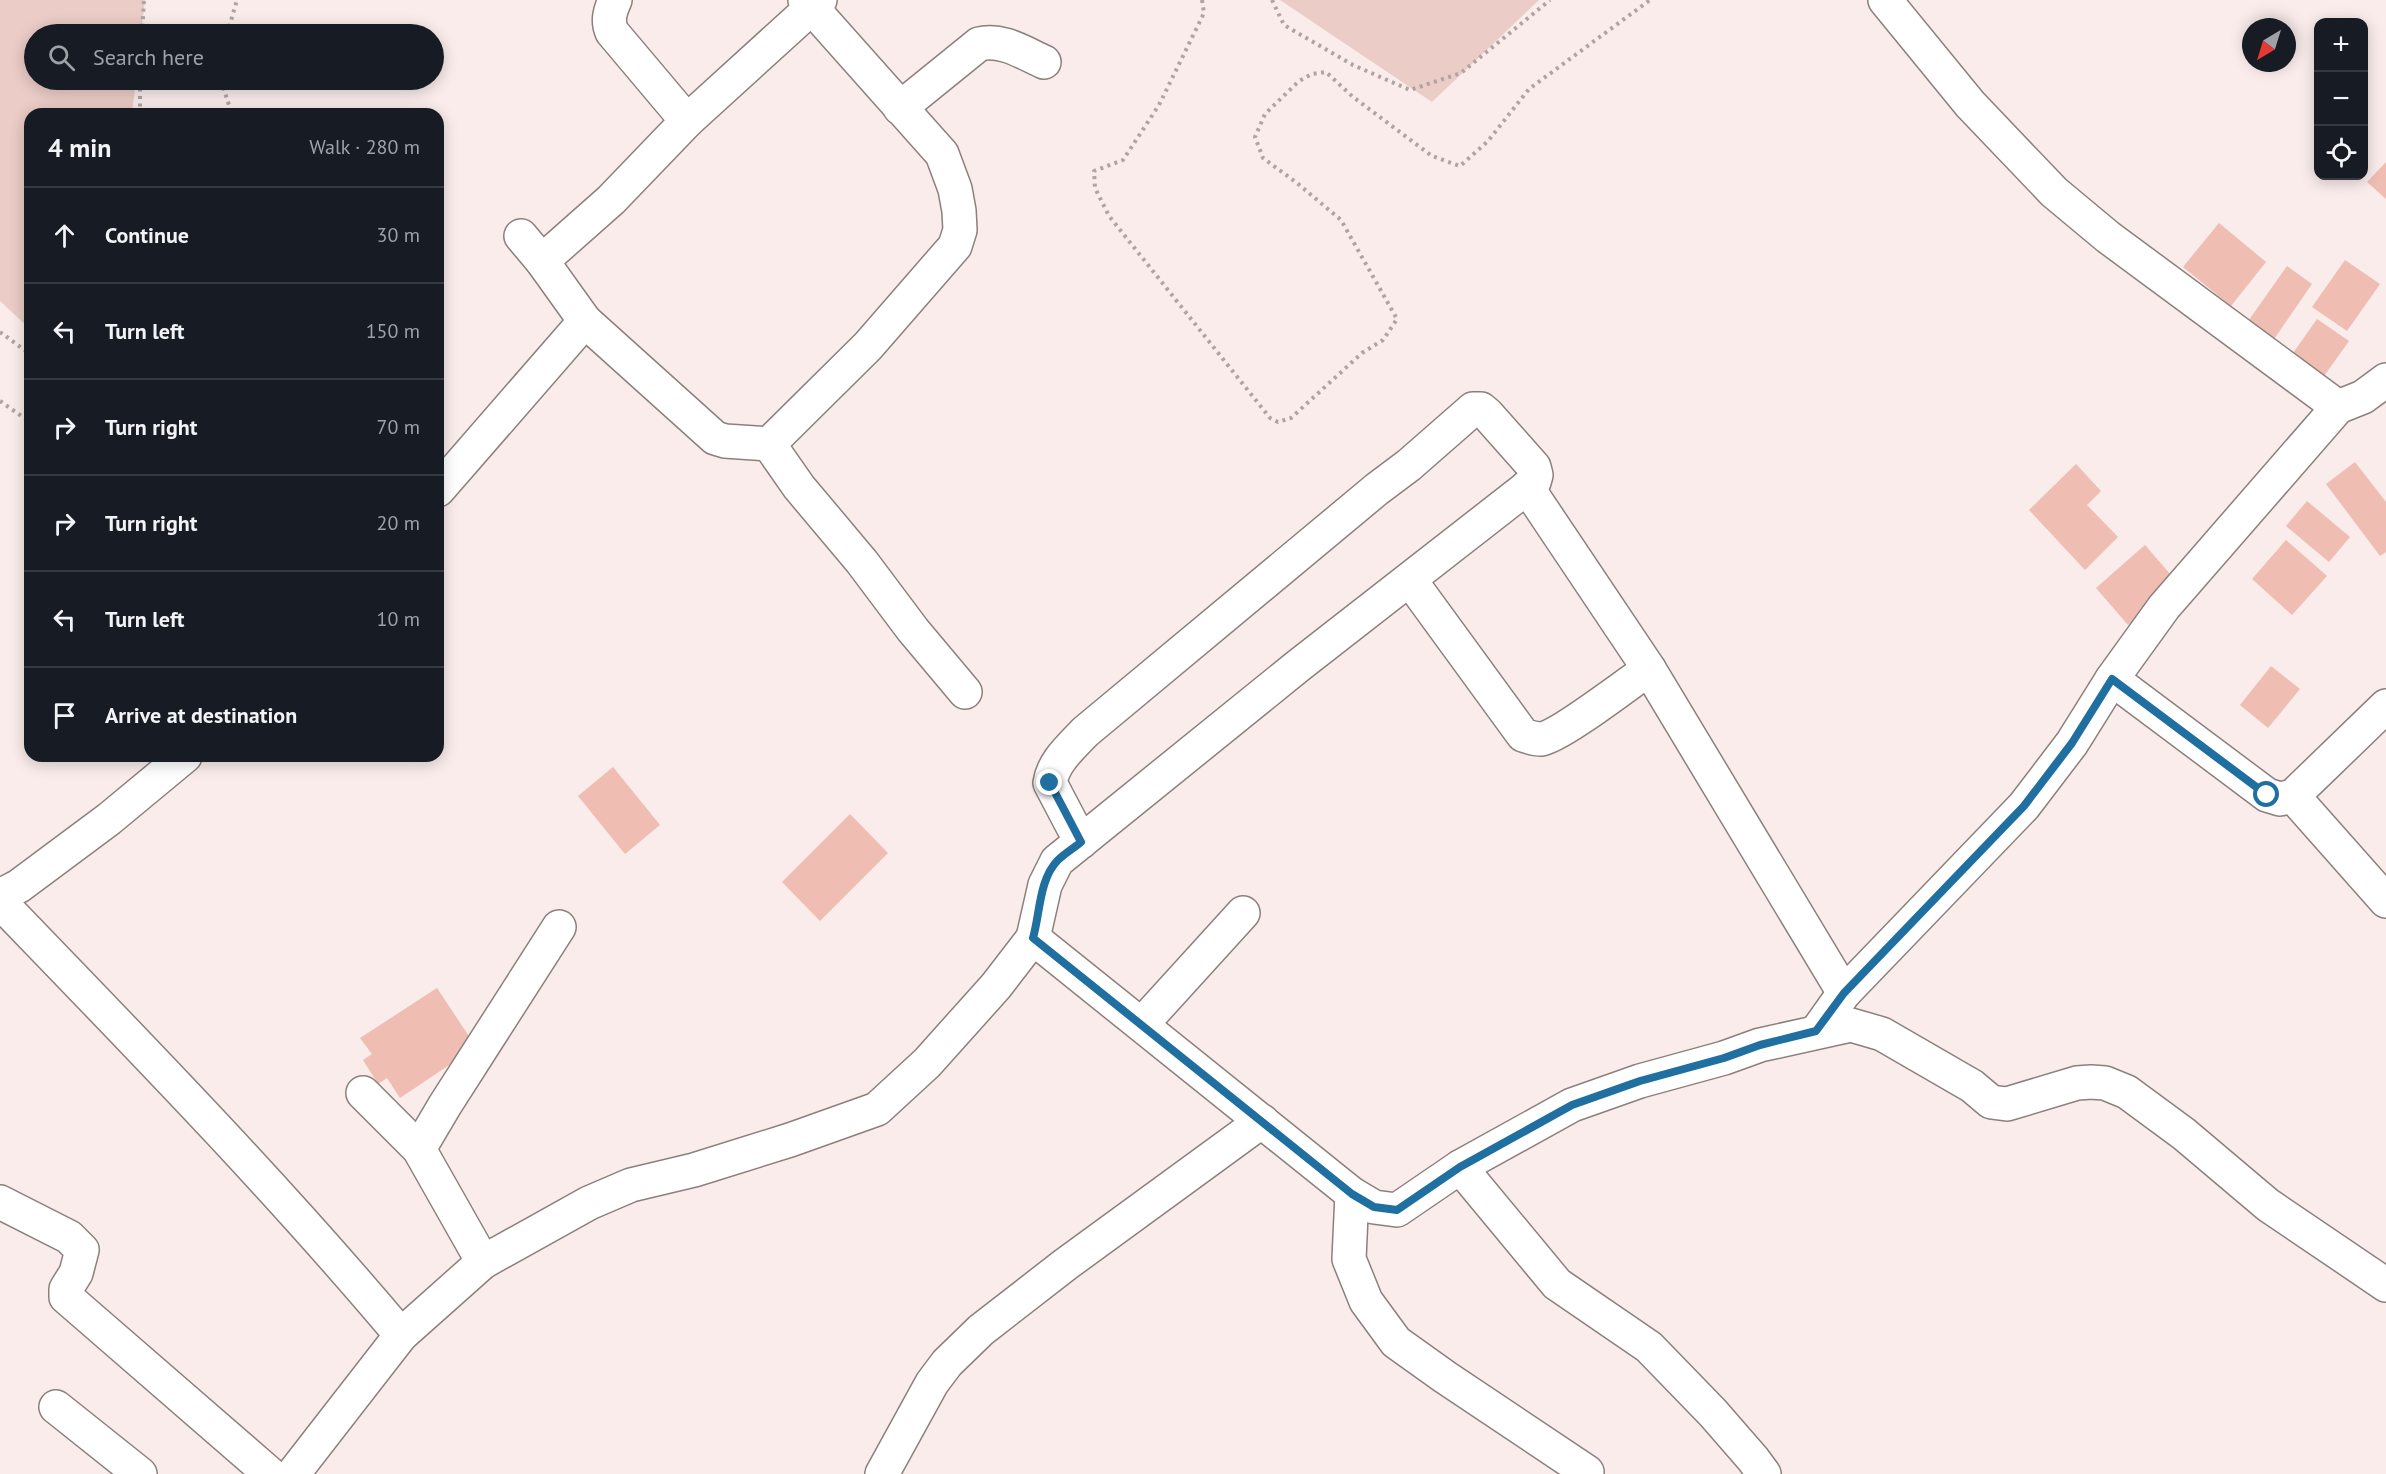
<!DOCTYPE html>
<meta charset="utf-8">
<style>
body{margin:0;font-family:"PT Sans",sans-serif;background:#20242c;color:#f1f3f6}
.controls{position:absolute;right:18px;top:18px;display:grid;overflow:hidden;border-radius:12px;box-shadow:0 3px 15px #0003}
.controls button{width:54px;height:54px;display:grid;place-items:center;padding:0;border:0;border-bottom:2px solid #363941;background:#171b24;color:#f1f3f6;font:30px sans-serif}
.compass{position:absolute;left:2242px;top:18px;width:54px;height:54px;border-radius:50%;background:#171b24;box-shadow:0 3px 15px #0003;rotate:218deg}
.stop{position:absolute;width:18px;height:18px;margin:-14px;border:4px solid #206fa1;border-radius:50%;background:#fff}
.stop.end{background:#206fa1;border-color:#fff;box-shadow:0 2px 6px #0008}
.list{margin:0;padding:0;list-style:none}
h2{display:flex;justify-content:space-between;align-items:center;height:78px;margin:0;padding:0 24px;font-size:26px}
h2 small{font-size:20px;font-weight:400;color:#9ea1a6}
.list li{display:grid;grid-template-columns:39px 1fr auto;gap:18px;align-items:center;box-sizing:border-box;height:96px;padding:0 24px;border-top:2px solid #363941}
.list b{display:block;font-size:22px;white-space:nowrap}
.list em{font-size:20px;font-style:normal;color:#9ea1a6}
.icon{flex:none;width:33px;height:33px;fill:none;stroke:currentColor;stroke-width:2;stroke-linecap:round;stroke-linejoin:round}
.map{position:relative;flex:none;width:2386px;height:1474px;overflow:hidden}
.search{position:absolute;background:#171b24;box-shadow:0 3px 15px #0003;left:24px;top:24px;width:420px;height:66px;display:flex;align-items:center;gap:15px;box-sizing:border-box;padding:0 21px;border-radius:33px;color:#9ea1a6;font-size:22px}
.panel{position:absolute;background:#171b24;box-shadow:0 3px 15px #0003;left:24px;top:108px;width:420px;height:654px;border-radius:18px}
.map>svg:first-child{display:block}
.green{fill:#ebccc6}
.building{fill:#efbdb2}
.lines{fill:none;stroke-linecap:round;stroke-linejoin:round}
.minor-casing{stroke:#8b807d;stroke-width:36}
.path{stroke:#aea4a2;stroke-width:4;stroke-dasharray:3 4.5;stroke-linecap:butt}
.minor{stroke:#fff;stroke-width:33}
.route{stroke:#206fa1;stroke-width:8}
</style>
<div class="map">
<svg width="2386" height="1474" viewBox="0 0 2386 1474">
<rect width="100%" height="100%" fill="#f9ecea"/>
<g class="green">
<path d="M 0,0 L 145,0 L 141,34 L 34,34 L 34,80 L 136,80 L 132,114 L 30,114 L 30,329 L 0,301 Z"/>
<path d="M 1280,0 L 1539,0 L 1432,102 Z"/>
</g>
<g class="building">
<path d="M 2386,162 L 2386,199 L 2367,182 Z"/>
<path d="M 2219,223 L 2266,262 L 2231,306 L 2183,267 Z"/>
<path d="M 2345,260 L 2380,284 L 2347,331 L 2312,307 Z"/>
<path d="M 2287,266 L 2312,284 L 2270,345 L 2244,327 Z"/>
<path d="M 2317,319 L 2349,341 L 2317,386 L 2286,363 Z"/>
<path d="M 2355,462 L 2386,502 L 2386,552 L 2380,556 L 2326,484 Z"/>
<path d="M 2076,464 L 2101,491 L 2087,505 L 2118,537 L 2085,570 L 2029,510 Z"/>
<path d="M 2307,501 L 2350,537 L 2329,562 L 2286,526 Z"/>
<path d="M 2286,540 L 2327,576 L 2292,615 L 2252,579 Z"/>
<path d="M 2145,545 L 2177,582 L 2128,625 L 2096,588 Z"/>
<path d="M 2271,666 L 2300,689 L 2268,728 L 2240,705 Z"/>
<path d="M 613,767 L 660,825 L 625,854 L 578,796 Z"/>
<path d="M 850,814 L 888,853 L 820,921 L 782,882 Z"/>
<path d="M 437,988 L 476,1047 L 400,1098 L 387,1078 L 378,1084 L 363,1060 L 372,1054 L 360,1038 Z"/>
</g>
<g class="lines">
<defs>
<g id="minor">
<path d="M 1885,0 L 1970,104 L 2054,192 L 2108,237 L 2338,407"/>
<path d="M 900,108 L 979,44 C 1001,38 1024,53 1044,62"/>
<path d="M 687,121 L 820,0"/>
<path d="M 521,236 L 542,261"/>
<path d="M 585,321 L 715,438 L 725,441 L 769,444 L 799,487 L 862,562 L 913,630 L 965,692"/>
<path d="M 769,444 L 868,346 L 955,246 L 960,230 L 959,211 L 955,189 L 942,154 L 805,0"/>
<path d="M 1527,487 L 1649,669 L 1844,993"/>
<path d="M 438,490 L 585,321 L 542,261 L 611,200 L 687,121 L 612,32 C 607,21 610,11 615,0"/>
<path d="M 1410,580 L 1523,735 C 1529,737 1534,739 1541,739 C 1559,737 1630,682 1649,669"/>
<path d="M 2112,679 L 2267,795 L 2280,799 L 2293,796 L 2386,706"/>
<path d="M 2293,796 L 2386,901"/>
<path d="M 0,896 L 19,886 L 109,819 L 185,756"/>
<path d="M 0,902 C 137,1044 274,1184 401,1335"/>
<path d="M 1033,938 L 1045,885 L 1057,861 L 1298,666 L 1534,482 L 1536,475 L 1534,467 L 1487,414 L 1481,409 L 1473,409 L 1409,465 L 1377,489 L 1085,732 C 1071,747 1053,762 1050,783 L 1081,842"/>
<path d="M 1142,1024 L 1243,913"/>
<path d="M 1817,1031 L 1844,993 L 2024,806 L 2072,743 L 2112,679 L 2164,607 L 2338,407 L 2363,397 L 2386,380"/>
<path d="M 363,1093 L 419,1149 L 483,1262"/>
<path d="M 419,1149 L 445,1105 L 559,927"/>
<path d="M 1460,1167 L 1557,1284 L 1649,1347 L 1713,1413 L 1753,1459 L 1764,1474"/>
<path d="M 1352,1194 L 1349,1259 L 1366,1301 L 1396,1342 L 1445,1377 L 1587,1472"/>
<path d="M 0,1202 L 69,1237 L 82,1250 L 76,1273 L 66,1289 L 66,1297 L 270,1474"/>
<path d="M 56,1407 L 140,1474"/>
<path d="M 293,1474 L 401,1335 L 483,1262 L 589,1203 L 631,1185 L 694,1170 L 790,1140 L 877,1109 L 927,1063 L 996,986 L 1033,938 L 1352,1194 L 1374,1207 L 1397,1210 L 1460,1167 L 1572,1105 L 1640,1081 L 1724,1058 L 1760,1045 L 1851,1025 L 1882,1034 L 1972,1086 L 1991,1102 L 2007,1104 L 2077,1083 L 2091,1082 L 2105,1083 L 2127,1092 L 2184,1134 L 2268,1205 L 2386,1285"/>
<path d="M 882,1474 L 932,1383 L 947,1363 L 981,1330 L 1066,1264 L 1262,1121"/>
</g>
</defs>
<use href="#minor" class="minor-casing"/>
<g class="path">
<path d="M 1202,0 L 1204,13 L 1159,105 L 1123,160 L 1094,171 L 1095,188 L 1109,216 L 1270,418 L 1278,422 L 1291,418 L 1362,353 L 1383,340 L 1397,319 L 1341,220 L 1297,183 L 1263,158 L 1255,137 L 1265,114 L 1299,81 L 1312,74 L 1326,72 L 1353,97 L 1432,156 L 1460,166 L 1488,141 L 1529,89 L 1650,0"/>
<path d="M 1272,0 L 1284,25 L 1353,65 L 1410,90 L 1461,73 L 1550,0"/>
<path d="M 142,34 L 144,0"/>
<path d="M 227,34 L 237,0"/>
<path d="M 223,80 L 223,87 L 232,114"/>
<path d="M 140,114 L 140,80"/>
<path d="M 0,332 L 30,354"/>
<path d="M 0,401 L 30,422"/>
</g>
<use href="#minor" class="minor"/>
</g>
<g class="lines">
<path class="route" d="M 1050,783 L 1081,842 C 1074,848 1065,853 1058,860 C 1039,879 1040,914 1033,938 L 1352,1194 L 1374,1207 L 1397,1210 L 1460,1167 L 1572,1105 L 1640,1081 L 1724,1058 L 1760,1045 L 1816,1031 L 1844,993 L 2024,806 L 2072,743 L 2112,679 L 2267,795"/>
</g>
</svg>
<div class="controls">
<button>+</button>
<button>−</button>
<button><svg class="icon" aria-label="locate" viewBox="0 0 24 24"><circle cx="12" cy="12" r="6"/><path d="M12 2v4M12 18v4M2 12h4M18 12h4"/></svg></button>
</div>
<svg class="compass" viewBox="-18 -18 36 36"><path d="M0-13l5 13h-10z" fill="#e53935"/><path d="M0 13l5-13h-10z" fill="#9ea1a6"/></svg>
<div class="stop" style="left:2267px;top:795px"></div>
<div class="stop end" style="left:1050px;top:783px"></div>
<div class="search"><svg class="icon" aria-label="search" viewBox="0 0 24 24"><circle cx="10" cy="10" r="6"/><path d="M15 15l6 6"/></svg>Search here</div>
<section class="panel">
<h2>4 min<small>Walk · 280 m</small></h2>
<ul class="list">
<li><svg class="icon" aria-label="ahead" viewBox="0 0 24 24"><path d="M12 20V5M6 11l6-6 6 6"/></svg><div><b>Continue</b></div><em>30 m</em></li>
<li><svg class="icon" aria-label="left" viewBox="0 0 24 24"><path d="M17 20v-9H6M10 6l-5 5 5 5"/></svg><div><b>Turn left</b></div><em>150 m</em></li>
<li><svg class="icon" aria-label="right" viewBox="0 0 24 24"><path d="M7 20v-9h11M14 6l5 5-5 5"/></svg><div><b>Turn right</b></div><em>70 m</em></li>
<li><svg class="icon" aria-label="right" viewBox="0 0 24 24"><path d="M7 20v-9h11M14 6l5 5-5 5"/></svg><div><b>Turn right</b></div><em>20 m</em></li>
<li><svg class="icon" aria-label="left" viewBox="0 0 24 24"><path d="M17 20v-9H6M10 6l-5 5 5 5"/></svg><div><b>Turn left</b></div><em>10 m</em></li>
<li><svg class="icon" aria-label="arrive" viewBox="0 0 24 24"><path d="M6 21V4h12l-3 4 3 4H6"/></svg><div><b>Arrive at destination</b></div></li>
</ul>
</section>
</div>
